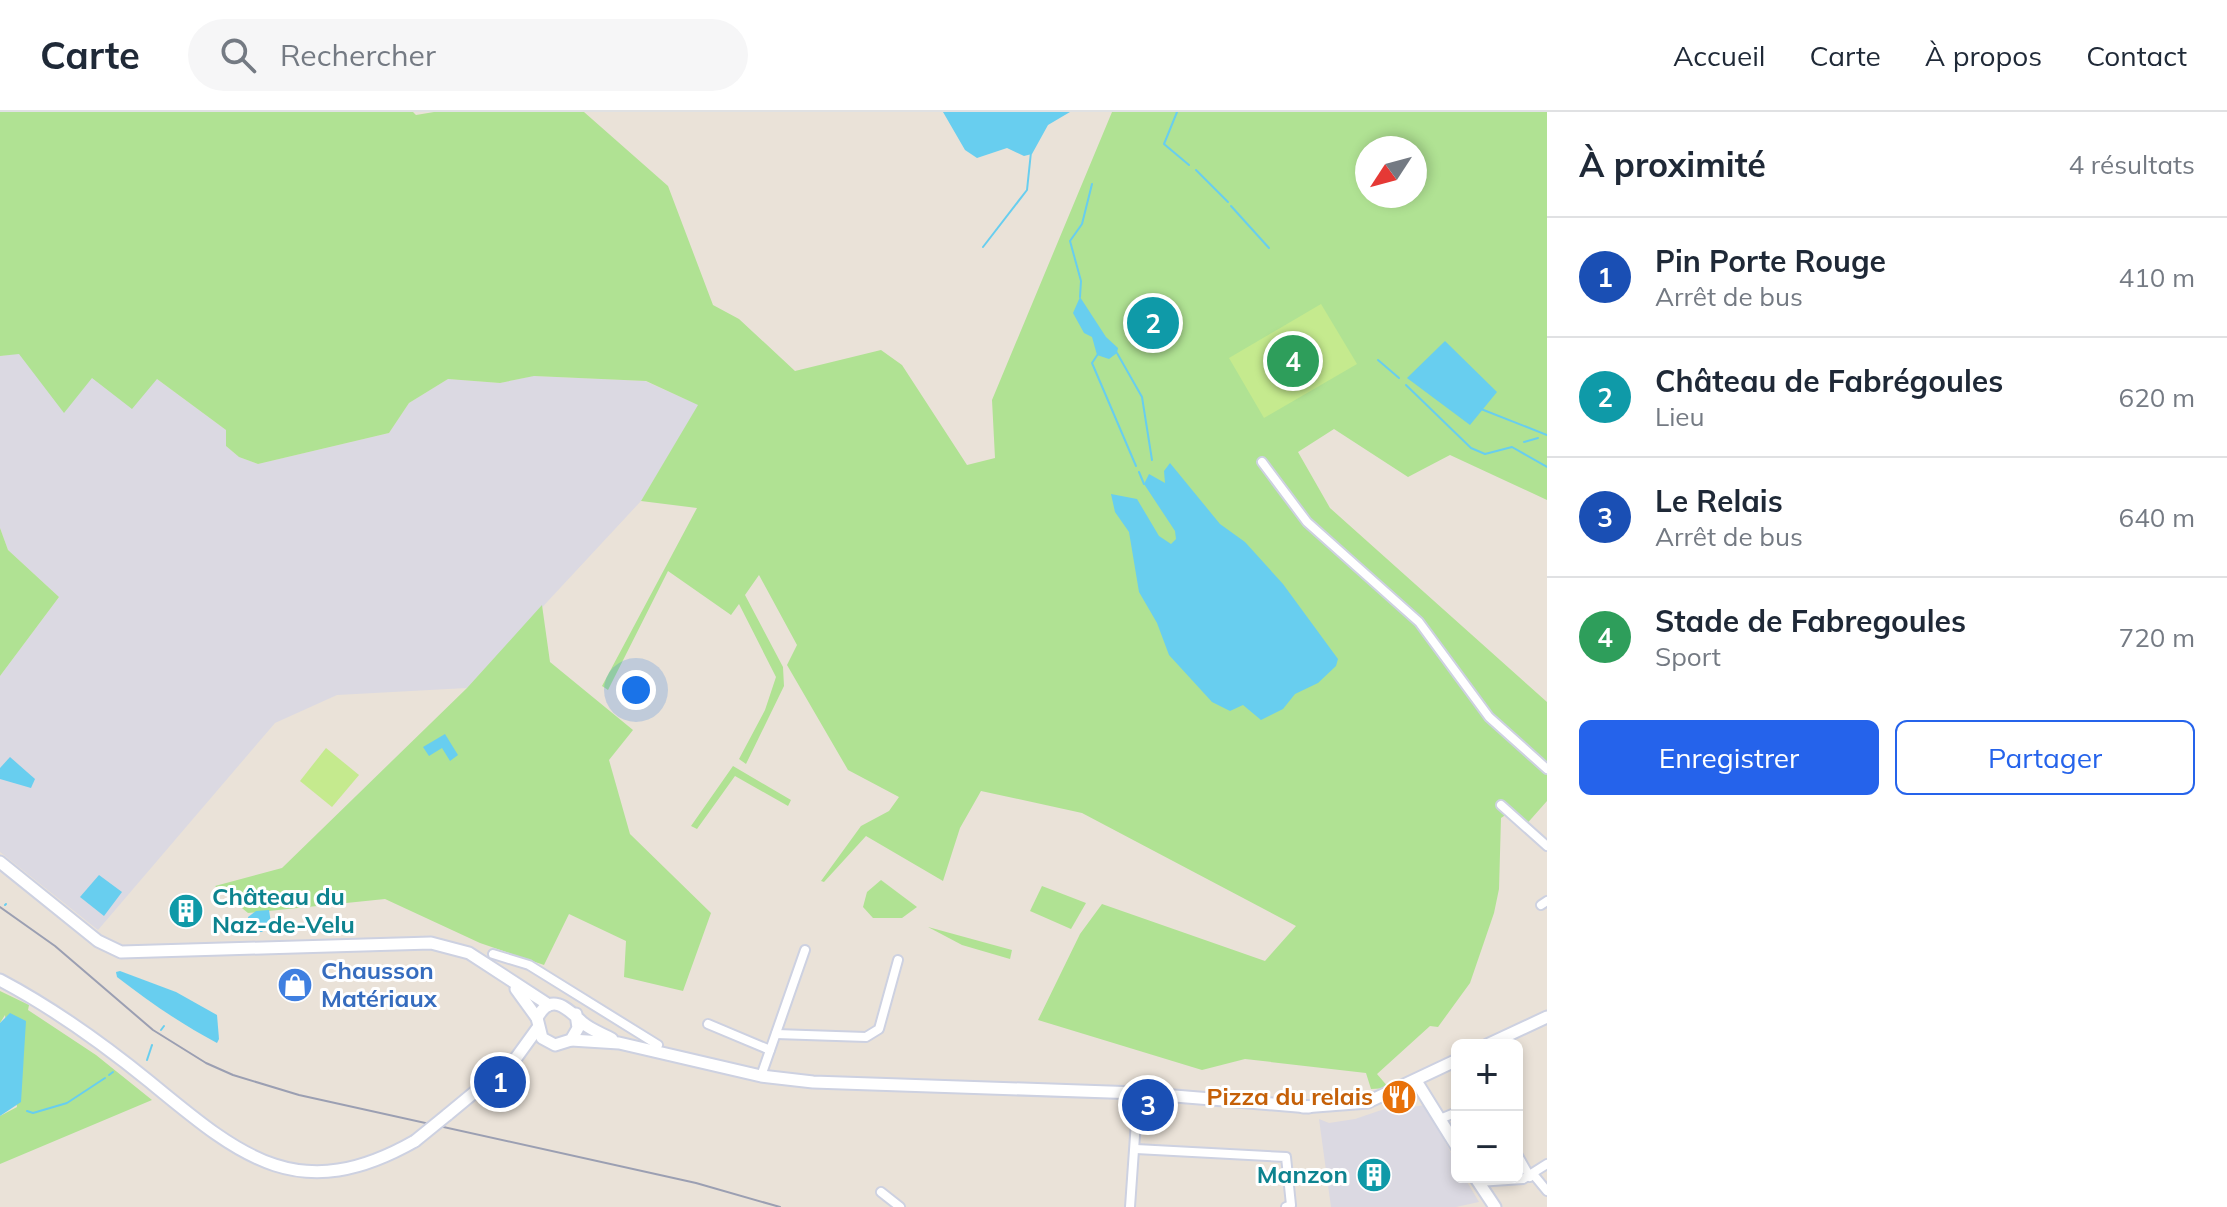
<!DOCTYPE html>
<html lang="fr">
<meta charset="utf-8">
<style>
body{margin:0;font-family:Mulish,sans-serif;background:#f6f6f7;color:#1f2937}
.controls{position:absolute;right:24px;bottom:24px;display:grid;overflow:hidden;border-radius:12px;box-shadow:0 4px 12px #0003}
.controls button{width:72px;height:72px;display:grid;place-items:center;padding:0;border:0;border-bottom:2px solid #e0e1e3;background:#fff;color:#1f2937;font:40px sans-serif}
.compass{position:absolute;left:1355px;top:24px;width:72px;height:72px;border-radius:50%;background:#fff;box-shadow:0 4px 12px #0003;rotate:234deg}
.you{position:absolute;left:636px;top:578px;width:28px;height:28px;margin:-20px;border:6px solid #fff;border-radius:50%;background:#1a73e8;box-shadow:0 0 0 12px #1a73e833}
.badge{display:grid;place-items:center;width:52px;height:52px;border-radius:50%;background:#2563eb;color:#fff;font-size:26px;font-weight:700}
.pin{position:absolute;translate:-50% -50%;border:4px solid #fff;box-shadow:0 2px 8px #0006}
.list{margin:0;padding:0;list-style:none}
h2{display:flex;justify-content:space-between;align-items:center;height:104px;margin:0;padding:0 32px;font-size:34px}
h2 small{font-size:26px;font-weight:400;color:#747a83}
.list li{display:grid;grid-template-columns:52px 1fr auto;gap:24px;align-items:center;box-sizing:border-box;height:120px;padding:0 32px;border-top:2px solid #e0e1e3}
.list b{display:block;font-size:30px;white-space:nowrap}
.list p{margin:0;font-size:26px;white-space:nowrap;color:#747a83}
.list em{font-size:26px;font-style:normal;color:#747a83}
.actions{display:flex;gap:16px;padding:24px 32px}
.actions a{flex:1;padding:18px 0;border:2px solid #2563eb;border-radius:12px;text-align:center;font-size:28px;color:#2563eb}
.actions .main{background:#2563eb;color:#fff}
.icon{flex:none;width:44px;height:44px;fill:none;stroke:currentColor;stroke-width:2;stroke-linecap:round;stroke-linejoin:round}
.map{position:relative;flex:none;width:1547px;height:1095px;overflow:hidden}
header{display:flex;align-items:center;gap:48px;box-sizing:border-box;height:112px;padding:0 40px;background:#fff;border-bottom:2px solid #e0e1e3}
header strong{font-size:38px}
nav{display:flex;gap:44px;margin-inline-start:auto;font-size:28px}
.search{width:560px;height:72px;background:#f6f6f7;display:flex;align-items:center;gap:20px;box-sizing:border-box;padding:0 28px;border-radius:44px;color:#747a83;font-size:30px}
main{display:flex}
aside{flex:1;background:#fff}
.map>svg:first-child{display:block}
.industrial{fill:#dbd9e2}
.green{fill:#b0e293;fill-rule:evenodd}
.pitch{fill:#c5ea8e}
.water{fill:#68ceef}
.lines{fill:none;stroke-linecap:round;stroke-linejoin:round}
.stream{stroke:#68ceef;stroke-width:2}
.street-casing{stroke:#cdd1e1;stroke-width:12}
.secondary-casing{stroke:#cdd1e1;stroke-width:15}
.street{stroke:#fff;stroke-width:8}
.secondary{stroke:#fff;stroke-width:11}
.rail{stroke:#9b9fb2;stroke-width:2}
.secondary-bridge-casing{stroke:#cdd1e1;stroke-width:15;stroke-linecap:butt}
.secondary-bridge{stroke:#fff;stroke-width:11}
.labels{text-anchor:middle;stroke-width:6;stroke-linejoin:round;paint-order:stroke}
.culture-label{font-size:24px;font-weight:bold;fill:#0d838f;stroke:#fff;text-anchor:start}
.shop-label{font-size:24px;font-weight:bold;fill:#366cbe;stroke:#fff;text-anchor:start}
.food-label{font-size:24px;font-weight:bold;fill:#c56008;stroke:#fff;text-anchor:end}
</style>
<header>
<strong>Carte</strong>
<div class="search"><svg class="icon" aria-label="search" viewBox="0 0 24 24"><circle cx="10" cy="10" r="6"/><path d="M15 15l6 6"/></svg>Rechercher</div>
<nav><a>Accueil</a><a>Carte</a><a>À propos</a><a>Contact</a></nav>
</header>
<main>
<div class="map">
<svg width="1547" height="1095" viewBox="0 0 1547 1095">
<rect width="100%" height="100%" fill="#eae2d8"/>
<g class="industrial">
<path d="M 19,241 L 92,266 L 157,267 L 226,318 L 226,334 L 239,345 L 258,352 L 389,321 L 409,291 L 448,267 L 500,271 L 533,264 L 645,269 L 699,293 L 641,389 L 467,576 L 337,583 L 275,611 L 98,818 L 0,740 L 0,564 L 59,485 L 8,438 L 0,416 L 0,244 Z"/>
<path d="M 1405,990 L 1412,995 L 1425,993 L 1457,1052 L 1457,1065 L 1464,1065 L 1479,1090 L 1456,1095 L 1331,1095 L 1319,1007 L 1329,1011 L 1355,1007 Z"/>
</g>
<g class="green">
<path d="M 0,0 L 413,0 L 416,3 L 434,0 L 584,0 L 668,74 L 713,193 L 739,207 L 795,259 L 881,238 L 902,253 L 967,353 L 995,346 L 992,288 L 1112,0 L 1547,0 L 1547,388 L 1450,343 L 1408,365 L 1334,317 L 1298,340 L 1330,396 L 1547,590 L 1547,689 L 1523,716 L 1507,702 L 1501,706 L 1499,777 L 1494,801 L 1470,871 L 1438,915 L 1430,914 L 1377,962 L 1389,976 L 1371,977 L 1366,961 L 1245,947 L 1202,958 L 1038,908 L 1080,822 L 1102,792 L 1265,849 L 1296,814 L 1082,701 L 981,679 L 960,716 L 943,769 L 866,724 L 824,770 L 821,769 L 861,714 L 889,699 L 899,685 L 848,658 L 787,553 L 797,533 L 759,463 L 745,483 L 783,555 L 784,574 L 746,652 L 739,647 L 765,598 L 776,565 L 739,492 L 731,503 L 668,459 L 608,578 L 602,574 L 697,396 L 641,389 L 698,293 L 646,269 L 534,264 L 500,271 L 448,267 L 409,291 L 389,321 L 258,352 L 239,345 L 226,334 L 226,318 L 157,267 L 132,297 L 92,266 L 64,301 L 19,242 L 0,244 ZM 1367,36 L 1415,36 L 1415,84 L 1367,84 Z"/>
<path d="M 0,416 L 8,438 L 59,485 L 0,564 Z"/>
<path d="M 542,493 L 550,550 L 633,618 L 609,648 L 630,722 L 711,801 L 683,879 L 624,865 L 626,829 L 569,802 L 544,853 L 480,831 L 385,787 L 248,801 L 215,774 L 282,756 L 467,576 Z"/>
<path d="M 733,654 L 791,688 L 788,694 L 735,664 L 697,717 L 691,714 Z"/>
<path d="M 881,768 L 917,795 L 902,806 L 873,806 L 863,795 L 867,780 Z"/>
<path d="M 1042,774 L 1086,791 L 1071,817 L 1030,799 Z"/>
<path d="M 928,815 L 1012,838 L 1010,847 L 962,833 Z"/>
<path d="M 0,879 L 29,893 L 28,898 L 96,943 L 152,988 L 0,1052 L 0,1004 L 17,995 L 5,903 L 0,911 Z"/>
</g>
<g class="pitch">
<path d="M 1321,192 L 1357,252 L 1264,306 L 1229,246 Z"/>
<path d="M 326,636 L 359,663 L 332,695 L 300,669 Z"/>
</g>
<g class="water">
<path d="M 943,0 L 1070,0 L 1048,13 L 1032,42 L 1024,44 L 1007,36 L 977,46 L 965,38 Z"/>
<path d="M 1080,185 L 1106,225 L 1118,236 L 1117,241 L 1109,247 L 1097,243 L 1092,225 L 1084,221 L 1073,201 Z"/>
<path d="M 1445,229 L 1497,280 L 1470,313 L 1407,266 Z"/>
<path d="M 1170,351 L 1220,412 L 1245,430 L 1283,472 L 1338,547 L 1336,554 L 1318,571 L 1295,582 L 1283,597 L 1261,608 L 1243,593 L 1230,599 L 1212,590 L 1169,543 L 1157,511 L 1139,480 L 1129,420 L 1115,400 L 1111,382 L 1137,387 L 1159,424 L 1171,432 L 1176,427 L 1175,419 L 1144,372 L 1149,362 L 1165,371 L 1164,359 Z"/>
<path d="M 445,622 L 458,643 L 450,649 L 442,636 L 429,644 L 423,635 Z"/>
<path d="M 10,645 L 35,667 L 31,676 L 0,667 L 0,656 Z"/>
<path d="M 99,763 L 122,780 L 104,804 L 80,785 Z"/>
<path d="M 269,798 L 271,811 L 262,820 L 248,820 L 248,805 L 256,799 Z"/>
<path d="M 120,859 L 176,880 L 217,903 L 219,927 L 217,931 C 181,912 148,889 117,865 L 116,860 Z"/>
<path d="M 10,901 L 26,909 L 21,990 L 0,1004 L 0,911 Z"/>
</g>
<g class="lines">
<g class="stream">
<path d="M 1177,0 L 1164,32 L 1189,53"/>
<path d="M 1196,58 L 1228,90"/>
<path d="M 1231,94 L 1269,136"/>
<path d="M 983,135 L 1027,78 L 1031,40"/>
<path d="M 1080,185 L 1081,169 L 1070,129 L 1082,112 L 1092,72"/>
<path d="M 1117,241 L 1142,285 L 1152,348"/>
<path d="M 1098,242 L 1092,251 L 1136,354"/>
<path d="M 1378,248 L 1399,266"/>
<path d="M 1406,273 L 1471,336 L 1485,342 L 1512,335 L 1547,355"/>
<path d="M 1481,297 L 1547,323"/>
<path d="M 1524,330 L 1538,326"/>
<path d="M 1139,360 L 1144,372"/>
<path d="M 5,793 L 6,792"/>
<path d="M 161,918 L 164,914"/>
<path d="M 147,948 L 152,933"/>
<path d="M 109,963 L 113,960"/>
<path d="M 27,999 L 33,1001 L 67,991 L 105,966"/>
</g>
<defs>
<g id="street">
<path d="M 1262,350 L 1307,410 L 1419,510 L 1489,605 L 1547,657"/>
<path d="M 1501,693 L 1547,734"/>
<path d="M 1541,793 L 1547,789"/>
<path d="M 493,842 L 529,853 L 658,933"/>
<path d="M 708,912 L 770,938"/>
<path d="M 776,922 L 866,925 L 879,917 L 898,848"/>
<path d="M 761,964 L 805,838"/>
<path d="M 1440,1007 L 1457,1000"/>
<path d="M 1136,1037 L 1286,1045 L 1291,1093 L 1286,1095"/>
<path d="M 1517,1042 L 1530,1065"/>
<path d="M 1533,1062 L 1547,1079"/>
<path d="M 1478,1070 L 1523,1067 L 1547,1052"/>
<path d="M 881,1080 L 900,1095"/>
<path d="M 1130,1095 L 1138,981"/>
</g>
<g id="secondary">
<path d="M 0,750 L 98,829 L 121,840 L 431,831 L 469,841 L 549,893"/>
<path d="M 0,868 C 55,897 102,931 150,970 C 241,1045 299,1095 415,1029"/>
<path d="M 516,877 L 537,906"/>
<path d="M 576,902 L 578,916 L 571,928 L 555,933 L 542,926 L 537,906 C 551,879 568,897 583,911 C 591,918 603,922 612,927"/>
<path d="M 571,928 L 619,931 L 761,964 L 813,970 L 1138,981 L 1309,995"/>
<path d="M 1487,933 L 1547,905"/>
<path d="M 1416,969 L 1457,1035"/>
<path d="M 1303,995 L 1368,990 L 1457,948"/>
<path d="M 447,1003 L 516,946 L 537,917"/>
<path d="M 1475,1065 L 1495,1095"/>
</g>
</defs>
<use href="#street" class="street-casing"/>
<use href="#secondary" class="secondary-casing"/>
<use href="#street" class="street"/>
<use href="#secondary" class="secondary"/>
<path class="rail" d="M 0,795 L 55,834 L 153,918 L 206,951 L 233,963 L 299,983 L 696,1071 L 780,1095"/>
<defs>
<path id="secondary-bridge" d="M 415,1029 L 447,1003"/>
</defs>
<use href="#secondary-bridge" class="secondary-bridge-casing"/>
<use href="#secondary-bridge" class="secondary-bridge"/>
</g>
<defs>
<symbol id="building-disc" viewBox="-11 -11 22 22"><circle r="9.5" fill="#0f9aa8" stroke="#fff"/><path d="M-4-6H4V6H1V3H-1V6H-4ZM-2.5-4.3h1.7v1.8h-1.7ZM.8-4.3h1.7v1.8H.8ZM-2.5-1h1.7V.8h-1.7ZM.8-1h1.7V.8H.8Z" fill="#fff"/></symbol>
<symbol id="shop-disc" viewBox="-11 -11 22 22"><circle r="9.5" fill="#3f7fe0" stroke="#fff"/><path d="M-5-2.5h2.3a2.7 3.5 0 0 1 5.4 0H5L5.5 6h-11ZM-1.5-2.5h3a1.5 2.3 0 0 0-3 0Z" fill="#fff"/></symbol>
<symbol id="restaurant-disc" viewBox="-11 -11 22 22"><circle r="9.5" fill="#e8710a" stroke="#fff"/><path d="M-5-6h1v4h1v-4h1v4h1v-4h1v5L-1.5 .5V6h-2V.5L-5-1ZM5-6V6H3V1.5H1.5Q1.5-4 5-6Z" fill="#fff"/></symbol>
</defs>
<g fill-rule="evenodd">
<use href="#building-disc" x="166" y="779" width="40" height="40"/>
<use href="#shop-disc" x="275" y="853" width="40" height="40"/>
<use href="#restaurant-disc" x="1379" y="965" width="40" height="40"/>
<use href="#building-disc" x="1354" y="1043" width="40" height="40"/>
</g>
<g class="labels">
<g class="culture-label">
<text x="212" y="793">Château du<tspan x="212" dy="28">Naz-de-Velu</tspan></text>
<text x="1348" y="1071" text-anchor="end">Manzon</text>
</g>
<g class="shop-label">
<text x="321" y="867">Chausson<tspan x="321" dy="28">Matériaux</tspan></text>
</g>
<g class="food-label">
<text x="1373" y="993">Pizza du relais</text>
</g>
</g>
</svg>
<div class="controls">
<button>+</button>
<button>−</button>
</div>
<svg class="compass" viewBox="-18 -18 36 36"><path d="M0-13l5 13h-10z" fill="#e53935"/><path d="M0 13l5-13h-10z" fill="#747a83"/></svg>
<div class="you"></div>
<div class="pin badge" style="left:500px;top:970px;background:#1a4fb4">1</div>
<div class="pin badge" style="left:1153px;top:211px;background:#0f9aa8">2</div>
<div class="pin badge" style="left:1148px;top:993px;background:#1a4fb4">3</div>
<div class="pin badge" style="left:1293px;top:249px;background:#2e9e5b">4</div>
</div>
<aside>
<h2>À proximité<small>4 résultats</small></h2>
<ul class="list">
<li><span class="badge" style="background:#1a4fb4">1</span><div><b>Pin Porte Rouge</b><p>Arrêt de bus</p></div><em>410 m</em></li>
<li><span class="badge" style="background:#0f9aa8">2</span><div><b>Château de Fabrégoules</b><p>Lieu</p></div><em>620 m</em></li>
<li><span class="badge" style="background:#1a4fb4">3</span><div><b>Le Relais</b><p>Arrêt de bus</p></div><em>640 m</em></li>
<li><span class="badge" style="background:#2e9e5b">4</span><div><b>Stade de Fabregoules</b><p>Sport</p></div><em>720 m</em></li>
</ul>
<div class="actions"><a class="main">Enregistrer</a><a>Partager</a></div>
</aside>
</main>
